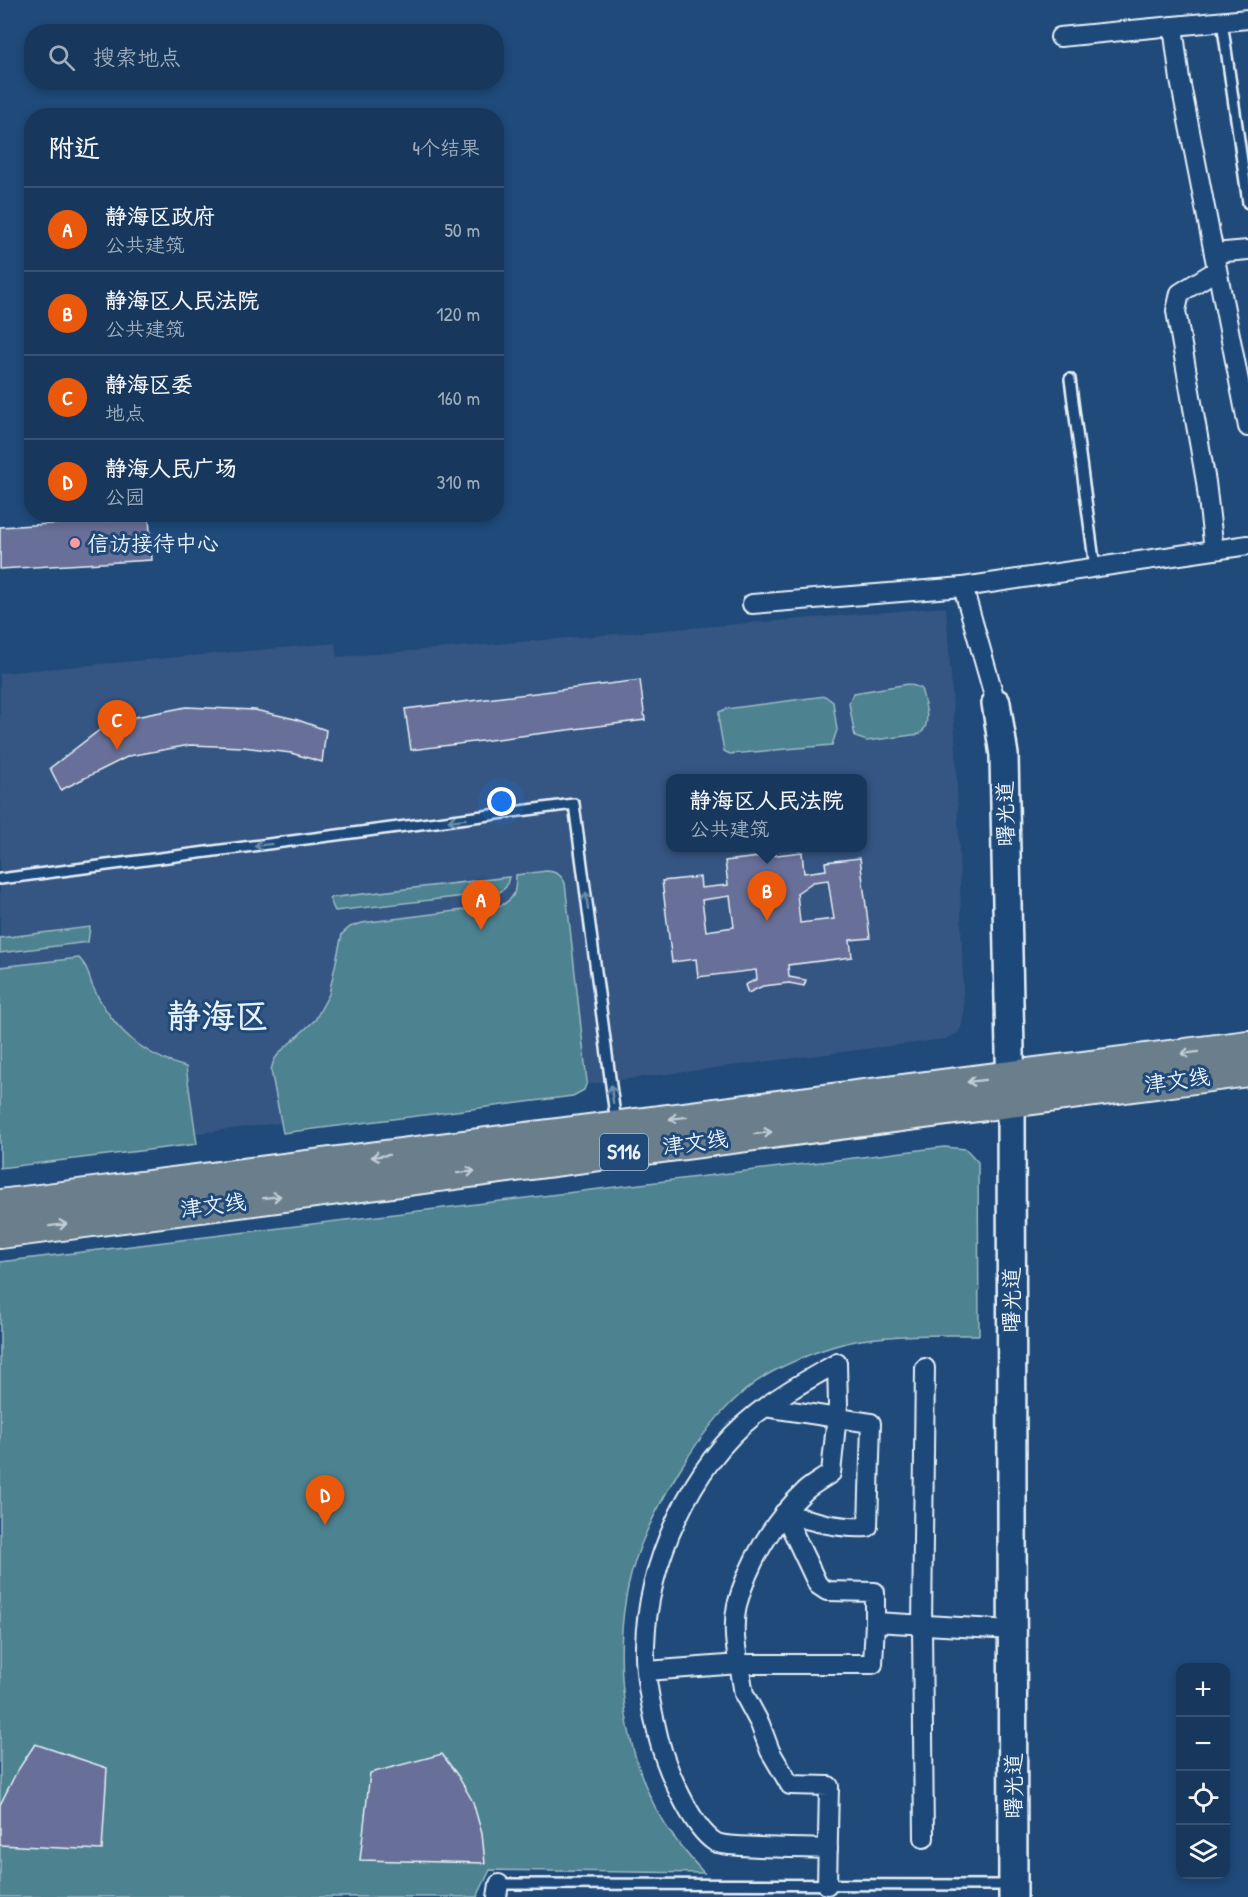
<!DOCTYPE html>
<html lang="zh">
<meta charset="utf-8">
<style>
body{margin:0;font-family:"Patrick Hand","LXGW WenKai TC",sans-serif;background:#203f62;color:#f1f3f6}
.controls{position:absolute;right:18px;bottom:18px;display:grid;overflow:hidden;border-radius:12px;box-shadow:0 3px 9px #0003}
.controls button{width:54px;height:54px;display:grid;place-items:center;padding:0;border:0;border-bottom:2px solid #365272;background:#17385c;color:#f1f3f6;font:30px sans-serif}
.you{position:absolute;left:502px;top:802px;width:21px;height:21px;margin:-15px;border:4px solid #fff;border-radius:50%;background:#1a73e8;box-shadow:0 0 0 9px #1a73e833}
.badge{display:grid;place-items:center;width:39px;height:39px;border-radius:50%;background:#ea580c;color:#fff;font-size:20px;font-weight:700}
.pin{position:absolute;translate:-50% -50px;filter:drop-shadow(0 2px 3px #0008)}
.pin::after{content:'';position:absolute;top:32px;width:21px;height:18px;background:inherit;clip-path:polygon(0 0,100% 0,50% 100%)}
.popup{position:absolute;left:666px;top:774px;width:201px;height:78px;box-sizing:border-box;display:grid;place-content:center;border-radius:12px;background:#17385c;filter:drop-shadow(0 2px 4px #0005);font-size:20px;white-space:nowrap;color:#9eacbb}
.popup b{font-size:22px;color:#f1f3f6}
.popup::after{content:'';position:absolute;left:50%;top:100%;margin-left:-12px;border:12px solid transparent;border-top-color:#17385c}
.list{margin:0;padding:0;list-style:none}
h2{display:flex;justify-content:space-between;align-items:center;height:78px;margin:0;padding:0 24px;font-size:26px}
h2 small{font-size:20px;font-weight:400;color:#9eacbb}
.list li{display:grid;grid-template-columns:39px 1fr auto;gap:18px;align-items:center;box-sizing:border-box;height:84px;padding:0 24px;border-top:2px solid #365272}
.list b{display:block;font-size:22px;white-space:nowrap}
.list p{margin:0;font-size:20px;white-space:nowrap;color:#9eacbb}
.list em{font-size:20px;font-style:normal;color:#9eacbb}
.icon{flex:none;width:33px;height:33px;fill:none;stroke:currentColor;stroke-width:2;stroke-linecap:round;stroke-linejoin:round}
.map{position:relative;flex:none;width:1248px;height:1897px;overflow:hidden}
.search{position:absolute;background:#17385c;box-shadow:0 3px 9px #0003;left:24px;top:24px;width:480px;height:66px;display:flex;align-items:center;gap:15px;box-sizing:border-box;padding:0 21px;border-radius:24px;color:#9eacbb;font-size:22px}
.panel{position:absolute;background:#17385c;box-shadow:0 3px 9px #0003;left:24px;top:108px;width:480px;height:414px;border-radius:24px}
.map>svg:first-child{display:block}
.built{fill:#355583;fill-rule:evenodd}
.green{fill:#4e8290;stroke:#9bbac4;stroke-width:1.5}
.building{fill:#677099;stroke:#e8f1f8;stroke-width:1.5;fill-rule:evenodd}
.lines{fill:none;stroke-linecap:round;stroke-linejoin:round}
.lane-casing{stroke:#e8f1f8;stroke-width:14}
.street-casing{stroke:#e8f1f8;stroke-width:22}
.secondary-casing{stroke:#e8f1f8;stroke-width:32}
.primary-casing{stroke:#e8f1f8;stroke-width:34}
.lane{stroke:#1f4a7a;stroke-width:9}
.street{stroke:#1f4a7a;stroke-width:18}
.secondary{stroke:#1f4a7a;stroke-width:27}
.primary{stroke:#6b7e8b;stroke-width:30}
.oneway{stroke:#6f8dac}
.oneway2{stroke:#c2ced7}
.poi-dot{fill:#ff9aa2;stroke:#1f4a7a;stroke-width:2}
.labels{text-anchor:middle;stroke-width:6;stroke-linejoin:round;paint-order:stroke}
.shield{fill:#1f4a7a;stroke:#acbfd2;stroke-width:1.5}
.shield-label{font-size:21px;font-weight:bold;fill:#e8f1f8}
.poi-label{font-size:22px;fill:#e8f1f8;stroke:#1f4a7a;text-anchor:start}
.street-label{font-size:22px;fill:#e8f1f8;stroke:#1f4a7a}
.town-label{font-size:34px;font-weight:bold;fill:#e8f1f8;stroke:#1f4a7a}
</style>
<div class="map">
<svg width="1248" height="1897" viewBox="0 0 1248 1897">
<rect width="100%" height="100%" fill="#1f4a7a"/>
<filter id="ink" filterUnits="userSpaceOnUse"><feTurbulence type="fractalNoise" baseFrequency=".0167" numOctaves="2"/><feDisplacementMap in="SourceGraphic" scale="12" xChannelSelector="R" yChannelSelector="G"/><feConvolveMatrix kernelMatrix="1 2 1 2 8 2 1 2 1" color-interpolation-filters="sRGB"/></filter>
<g filter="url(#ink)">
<path class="built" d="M 946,607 L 956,750 L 964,1013 L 962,1025 L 958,1033 L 945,1039 L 0,1158 L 0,673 L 335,643 L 337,657 ZM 671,778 L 863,778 L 863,848 L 671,848 Z"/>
<g class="green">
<path d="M 908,684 L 921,688 C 924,702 933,724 920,734 L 867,741 L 855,737 L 849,703 L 854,693 Z"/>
<path d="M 825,696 L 833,702 L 837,730 L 832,745 L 730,754 L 724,751 L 719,723 L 719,712 L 726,709 Z"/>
<path d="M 546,871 C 554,871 561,874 565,883 L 587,1082 L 584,1090 L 573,1096 L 283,1133 L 271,1070 L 274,1060 L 280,1052 L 315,1020 L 329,994 L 342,934 L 350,927 L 362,923 L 502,905 C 517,896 515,891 516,875 Z"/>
<path d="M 509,877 L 506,887 L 500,892 L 335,911 L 329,898 Z"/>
<path d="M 90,927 L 88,942 L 0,953 L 0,938 Z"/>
<path d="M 79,958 C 90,970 87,974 93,987 C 113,1029 142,1055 186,1067 L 197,1144 L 0,1168 L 0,967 Z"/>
<path d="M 944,1147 L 966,1149 L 978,1162 L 979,1335 C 941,1335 900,1334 861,1340 C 831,1345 799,1358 772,1372 C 731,1394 701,1435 677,1474 C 663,1498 650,1522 640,1547 C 608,1630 618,1743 662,1820 C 674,1839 689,1857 704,1873 L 490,1870 L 477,1897 L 0,1897 L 0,1262 Z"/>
</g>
<g class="building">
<path d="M 149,518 L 152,560 L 0,569 L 0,527 Z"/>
<path d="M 640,680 L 645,720 L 411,750 L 405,709 Z"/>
<path d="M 186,707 L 255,710 L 295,719 L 326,730 L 322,762 L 291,753 L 243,747 L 190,745 L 129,756 L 61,790 L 50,768 L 110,722 Z"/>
<path d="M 802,852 L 804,873 L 826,870 L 825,862 L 860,858 L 870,938 L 850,940 L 852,957 L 788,965 L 789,977 L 806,980 L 804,986 L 789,983 L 763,986 L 748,993 L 745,985 L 757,979 L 756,970 L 698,977 L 696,959 L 672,962 L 662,881 L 700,877 L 701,888 L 728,885 L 725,861 ZM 828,880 L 834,919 L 800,923 L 797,893 L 813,882 ZM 730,896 L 734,927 L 706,931 L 702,900 Z"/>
<path d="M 35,1744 L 107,1768 L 102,1850 L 0,1845 L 0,1805 L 16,1773 Z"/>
<path d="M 442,1754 L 458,1776 L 473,1802 L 482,1834 L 485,1863 L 360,1860 L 370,1773 Z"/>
</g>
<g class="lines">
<defs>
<g id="lane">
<path d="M 1222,21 L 1248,203"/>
<path d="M 1070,379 L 1095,568"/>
<path d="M 0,879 L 574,804 L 616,1123"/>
<path d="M 499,1884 L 1009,1885"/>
</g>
<g id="street">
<path d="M 1173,26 L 1248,19"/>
<path d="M 1060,37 L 1173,26 L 1180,80 L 1248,427"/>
<path d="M 1214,253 L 1248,250"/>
<path d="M 1214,550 L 1206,482 L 1176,311 L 1180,293 L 1217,270"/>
<path d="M 963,587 L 996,703"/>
<path d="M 752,604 L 963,587 L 1248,545"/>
<path d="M 765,1407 L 871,1423 L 868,1527 C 839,1529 812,1521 784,1513"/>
<path d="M 784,1513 L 818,1585 L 827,1591 L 875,1592 L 875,1622"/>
<path d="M 647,1671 L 739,1664 C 735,1646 733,1624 737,1605 C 748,1563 774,1520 805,1491 C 813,1484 823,1479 831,1473 L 838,1405 L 837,1363 C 809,1379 781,1394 756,1414 C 691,1465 647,1564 645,1646 C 644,1677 652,1710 659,1740 C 666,1767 691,1827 715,1842 C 724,1848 810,1848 828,1849"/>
<path d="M 924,1838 L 922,1625 L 925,1368"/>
<path d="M 827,1885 L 829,1786 L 790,1785 L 770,1751 L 760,1724 L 744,1694 L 739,1664 L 873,1664 L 875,1622 L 1012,1630"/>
<path d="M 497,1897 L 499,1884"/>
</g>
<path id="secondary" d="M 996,703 L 1004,755 L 1011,1101 L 1013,1897"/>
<g id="primary">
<path d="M 0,1205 L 1248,1046"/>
<path d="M 0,1233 L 1248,1071"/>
</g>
</defs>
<use href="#lane" class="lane-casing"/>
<use href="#street" class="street-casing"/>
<use href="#secondary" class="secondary-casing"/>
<use href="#primary" class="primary-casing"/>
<use href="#lane" class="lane"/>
<use href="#street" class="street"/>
<use href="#secondary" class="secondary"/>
<use href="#primary" class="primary"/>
</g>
<defs><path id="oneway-shaft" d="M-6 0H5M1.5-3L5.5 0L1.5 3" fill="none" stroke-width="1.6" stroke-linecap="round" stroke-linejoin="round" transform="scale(1.5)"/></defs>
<g class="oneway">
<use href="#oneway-shaft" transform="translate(457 820) rotate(173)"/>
<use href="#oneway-shaft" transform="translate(263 845) rotate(173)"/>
<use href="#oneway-shaft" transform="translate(587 901) rotate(-97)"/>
<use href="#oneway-shaft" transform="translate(612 1094) rotate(-97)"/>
</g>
<g class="oneway2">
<use href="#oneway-shaft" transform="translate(1190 1053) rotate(173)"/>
<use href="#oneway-shaft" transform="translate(976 1081) rotate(173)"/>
<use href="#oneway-shaft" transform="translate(678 1118) rotate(173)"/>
<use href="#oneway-shaft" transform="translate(763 1133) rotate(-7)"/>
<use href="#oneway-shaft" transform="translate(380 1156) rotate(173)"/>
<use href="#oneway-shaft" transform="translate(466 1172) rotate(-7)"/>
<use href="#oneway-shaft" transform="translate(272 1197) rotate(-7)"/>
<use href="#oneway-shaft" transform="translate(58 1225) rotate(-7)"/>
</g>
</g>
<circle class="poi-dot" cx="75" cy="543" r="6"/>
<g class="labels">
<rect class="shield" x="600" y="1134" width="48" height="36" rx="4.5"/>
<g class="shield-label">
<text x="624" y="1159">S116</text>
</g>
<g class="poi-label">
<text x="87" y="551">信访接待中心</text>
</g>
<g class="street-label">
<text transform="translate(1005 814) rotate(-91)" y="8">曙光道</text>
<text transform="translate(1177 1080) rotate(-7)" y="8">津文线</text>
<text transform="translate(695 1142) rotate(-7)" y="8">津文线</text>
<text transform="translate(213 1205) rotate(-7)" y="8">津文线</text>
<text transform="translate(1011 1300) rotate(-90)" y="8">曙光道</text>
<text transform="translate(1013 1786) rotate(-90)" y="8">曙光道</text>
</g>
<g class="town-label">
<text x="218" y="1028">静海区</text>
</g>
</g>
</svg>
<div class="controls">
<button>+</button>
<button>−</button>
<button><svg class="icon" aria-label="locate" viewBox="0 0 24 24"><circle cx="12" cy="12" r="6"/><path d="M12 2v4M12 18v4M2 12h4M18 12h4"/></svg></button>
<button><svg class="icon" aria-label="layers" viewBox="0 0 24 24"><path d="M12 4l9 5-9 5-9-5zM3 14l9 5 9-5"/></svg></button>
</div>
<div class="you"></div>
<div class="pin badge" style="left:481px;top:930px">A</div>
<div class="pin badge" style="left:767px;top:921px">B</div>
<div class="popup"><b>静海区人民法院</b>公共建筑</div>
<div class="pin badge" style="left:117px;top:750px">C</div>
<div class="pin badge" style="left:325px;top:1525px">D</div>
<div class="search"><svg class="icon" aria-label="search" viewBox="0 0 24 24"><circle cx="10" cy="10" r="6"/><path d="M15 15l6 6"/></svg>搜索地点</div>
<section class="panel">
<h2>附近<small>4个结果</small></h2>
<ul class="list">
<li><span class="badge">A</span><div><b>静海区政府</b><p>公共建筑</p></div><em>50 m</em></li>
<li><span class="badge">B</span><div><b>静海区人民法院</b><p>公共建筑</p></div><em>120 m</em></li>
<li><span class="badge">C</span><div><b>静海区委</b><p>地点</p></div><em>160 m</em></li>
<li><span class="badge">D</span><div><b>静海人民广场</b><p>公园</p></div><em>310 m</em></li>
</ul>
</section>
</div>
